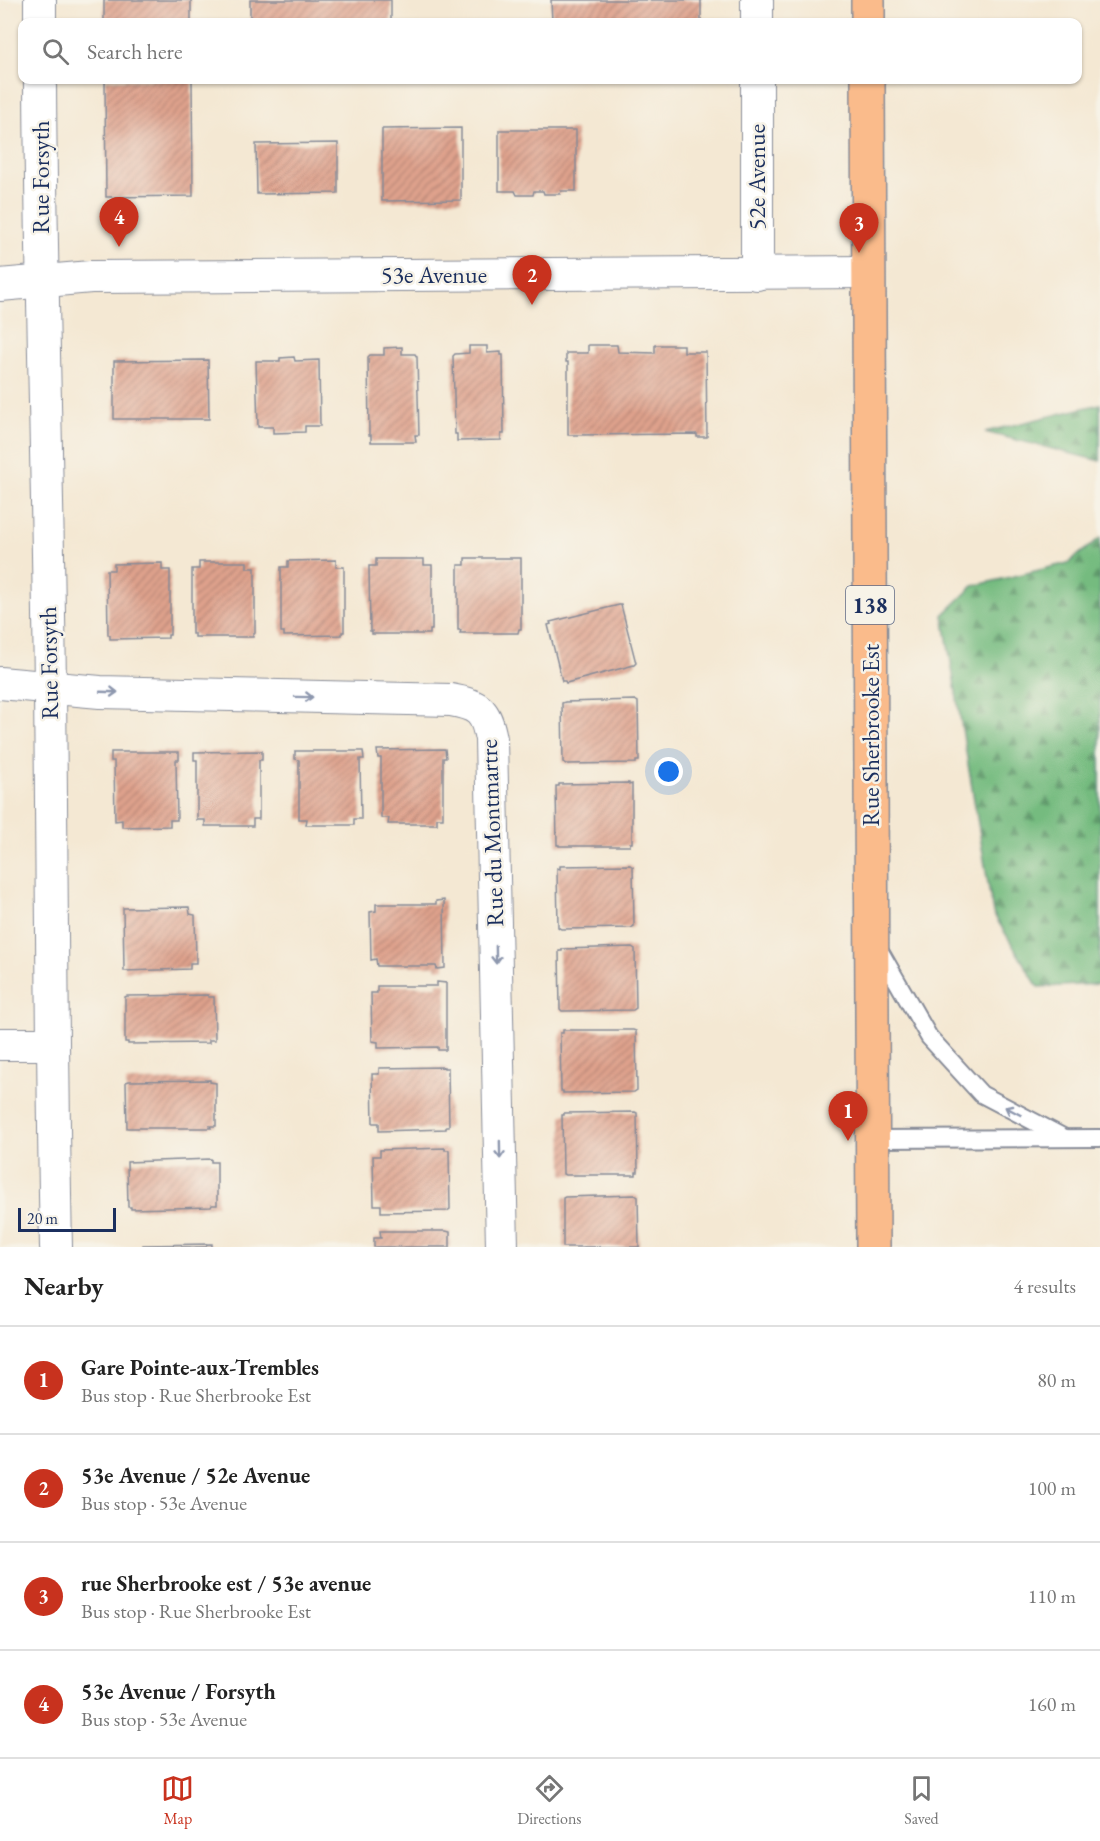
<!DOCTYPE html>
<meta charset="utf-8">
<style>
body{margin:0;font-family:"EB Garamond",serif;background:#f2f2f2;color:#222}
.scale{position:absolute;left:18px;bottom:15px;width:98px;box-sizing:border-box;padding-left:6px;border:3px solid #1b2f5e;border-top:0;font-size:16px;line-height:21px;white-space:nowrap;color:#1b2f5e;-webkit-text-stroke:4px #f7f3e8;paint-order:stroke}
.you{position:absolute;left:669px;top:772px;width:21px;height:21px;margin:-15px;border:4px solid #fff;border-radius:50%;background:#1a73e8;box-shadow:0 0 0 9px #1a73e833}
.badge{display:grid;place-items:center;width:39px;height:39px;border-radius:50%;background:#c8321e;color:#fff;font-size:20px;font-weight:700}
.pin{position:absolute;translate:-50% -50px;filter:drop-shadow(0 2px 3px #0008)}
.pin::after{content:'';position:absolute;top:32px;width:21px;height:18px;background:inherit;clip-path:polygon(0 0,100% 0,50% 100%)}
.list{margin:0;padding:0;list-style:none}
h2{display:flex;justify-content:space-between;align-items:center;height:78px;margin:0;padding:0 24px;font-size:26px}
h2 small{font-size:20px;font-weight:400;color:#767676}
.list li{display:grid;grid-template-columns:39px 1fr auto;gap:18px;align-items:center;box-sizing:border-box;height:108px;padding:0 24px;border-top:2px solid #e0e0e0}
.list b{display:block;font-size:22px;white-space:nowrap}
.list p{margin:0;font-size:20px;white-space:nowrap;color:#767676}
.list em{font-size:20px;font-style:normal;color:#767676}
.icon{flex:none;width:33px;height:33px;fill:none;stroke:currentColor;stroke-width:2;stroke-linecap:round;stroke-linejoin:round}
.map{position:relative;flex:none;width:1100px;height:1247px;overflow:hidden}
.search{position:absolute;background:#fff;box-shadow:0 2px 4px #0004;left:18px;right:18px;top:18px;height:66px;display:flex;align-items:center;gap:15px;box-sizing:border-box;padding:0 21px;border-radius:12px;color:#767676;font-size:22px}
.sheet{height:510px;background:#fff}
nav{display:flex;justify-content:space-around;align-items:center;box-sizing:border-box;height:84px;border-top:2px solid #e0e0e0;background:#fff;font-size:16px;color:#767676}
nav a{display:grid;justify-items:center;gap:3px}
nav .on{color:#c8321e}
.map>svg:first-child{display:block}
.forest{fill:url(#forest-firs);stroke:#48756e;stroke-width:1.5}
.building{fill:url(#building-hatch)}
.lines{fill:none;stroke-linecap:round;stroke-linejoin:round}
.service-casing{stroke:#888c98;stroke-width:20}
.minor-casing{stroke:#888c98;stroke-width:34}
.primary-casing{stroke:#888c98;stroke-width:36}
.service{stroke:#fff;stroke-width:16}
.minor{stroke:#fff;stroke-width:32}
.primary{stroke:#fabb8b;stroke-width:33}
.oneway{stroke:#8d97ae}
.labels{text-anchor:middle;stroke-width:5;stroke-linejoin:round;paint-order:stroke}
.shield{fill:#f7f3e8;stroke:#5d6a87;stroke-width:1.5}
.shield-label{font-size:22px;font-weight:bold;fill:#1b2f5e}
.street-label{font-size:24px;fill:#1b2f5e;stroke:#f7f3e8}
</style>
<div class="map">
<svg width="1100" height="1247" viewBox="0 0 1100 1247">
<defs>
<pattern id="forest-firs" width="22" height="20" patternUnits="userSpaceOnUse" patternTransform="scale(1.5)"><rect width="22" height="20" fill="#74bb7f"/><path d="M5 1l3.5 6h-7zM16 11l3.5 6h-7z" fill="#5e986b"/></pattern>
<pattern id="building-hatch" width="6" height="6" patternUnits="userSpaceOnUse" patternTransform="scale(1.5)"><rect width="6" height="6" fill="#dfa28c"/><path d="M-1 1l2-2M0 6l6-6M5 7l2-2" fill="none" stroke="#b48476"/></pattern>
</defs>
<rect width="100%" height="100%" fill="#f7f3e8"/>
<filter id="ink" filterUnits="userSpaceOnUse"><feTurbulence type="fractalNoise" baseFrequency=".0167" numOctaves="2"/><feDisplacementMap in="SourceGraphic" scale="12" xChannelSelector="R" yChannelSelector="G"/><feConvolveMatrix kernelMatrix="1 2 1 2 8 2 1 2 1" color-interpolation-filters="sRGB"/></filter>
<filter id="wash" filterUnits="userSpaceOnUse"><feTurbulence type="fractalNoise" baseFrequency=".008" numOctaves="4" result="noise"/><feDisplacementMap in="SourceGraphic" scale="24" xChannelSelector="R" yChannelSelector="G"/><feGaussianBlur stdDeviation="1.35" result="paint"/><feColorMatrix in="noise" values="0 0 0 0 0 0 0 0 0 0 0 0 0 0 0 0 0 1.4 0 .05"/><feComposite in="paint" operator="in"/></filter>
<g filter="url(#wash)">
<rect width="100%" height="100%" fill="#f4e8d3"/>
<g class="forest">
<path d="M 1100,404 L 1100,461 L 985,432 Z"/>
<path d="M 1100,538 L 1100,984 L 1038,987 L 993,913 L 943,615 L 973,586 L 1068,563 Z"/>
</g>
<g id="blocks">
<g class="building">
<rect x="104" y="0" width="87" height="22"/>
<rect x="250" y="0" width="141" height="22"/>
<path d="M 551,0 L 701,0 L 701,22 L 552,22 Z"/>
<path d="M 105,80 L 192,80 L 193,196 L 106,197 Z"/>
<path d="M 461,128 L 461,200 L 382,201 L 382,129 Z"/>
<path d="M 499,130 L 576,130 L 576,191 L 561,191 L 560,194 L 544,194 L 543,191 L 534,191 L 533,195 L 517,195 L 515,191 L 499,191 Z"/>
<path d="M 338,143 L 338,193 L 257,194 L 256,144 Z"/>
<path d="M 588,345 L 617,345 L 618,352 L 655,353 L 655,345 L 684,345 L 684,352 L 706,352 L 707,437 L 697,437 L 697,434 L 568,435 L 568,362 L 566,362 L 566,353 L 588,353 Z"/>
<path d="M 469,346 L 487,346 L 487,353 L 501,352 L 501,355 L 503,355 L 504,434 L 501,434 L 501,440 L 457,441 L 457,434 L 455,434 L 453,356 L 455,354 L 469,353 Z"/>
<path d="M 402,347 L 402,354 L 415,354 L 417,357 L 419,435 L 415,435 L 416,442 L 371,442 L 371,435 L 369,435 L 368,357 L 370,355 L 384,355 L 384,348 Z"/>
<path d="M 294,357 L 295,361 L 319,360 L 320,426 L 305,426 L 305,432 L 273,433 L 273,427 L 258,427 L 256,361 L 280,361 L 280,358 Z"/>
<path d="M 208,360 L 209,419 L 114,419 L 114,361 Z"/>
<path d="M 465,558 L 521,558 L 521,629 L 519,629 L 518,633 L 460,633 L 461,630 L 458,630 L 458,565 L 465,565 Z"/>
<path d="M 376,559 L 424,559 L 424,565 L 432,565 L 432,630 L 430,630 L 430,634 L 372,634 L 372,631 L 370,631 L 369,566 L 376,566 Z"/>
<path d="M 336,560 L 336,567 L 344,567 L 344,632 L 342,632 L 342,635 L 284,636 L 284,632 L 281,632 L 281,567 L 288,567 L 288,561 Z"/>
<path d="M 199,562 L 247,562 L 247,568 L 255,568 L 255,633 L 253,633 L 253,637 L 195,637 L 195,634 L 192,634 L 192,569 L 199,569 Z"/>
<path d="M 162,563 L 162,570 L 170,570 L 170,635 L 168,635 L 168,638 L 110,639 L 110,635 L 108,635 L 107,570 L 114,570 L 114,564 Z"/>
<path d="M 619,605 L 621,605 L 636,663 L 634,665 L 566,683 L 565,681 L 562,681 L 548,625 L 551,624 L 550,622 Z"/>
<path d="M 635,700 L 638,702 L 639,761 L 636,761 L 636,763 L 566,764 L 563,762 L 562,703 L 565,702 Z"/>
<path d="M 445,749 L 446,758 L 443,758 L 443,818 L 437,818 L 437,824 L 388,824 L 389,818 L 381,818 L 381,758 L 378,758 L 377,750 Z"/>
<path d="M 262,751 L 262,760 L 259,760 L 259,819 L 253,819 L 253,826 L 205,826 L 205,820 L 197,820 L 197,760 L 194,760 L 194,752 Z"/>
<path d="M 295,751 L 363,751 L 364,759 L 360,759 L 361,819 L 354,819 L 354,825 L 306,825 L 307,819 L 299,819 L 299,760 L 295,759 Z"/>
<path d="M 111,752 L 179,752 L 179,760 L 176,760 L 177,820 L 170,820 L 170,826 L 122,827 L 122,820 L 115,821 L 114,761 L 111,761 Z"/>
<path d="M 629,783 L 629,785 L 632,784 L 632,843 L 630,843 L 630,846 L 559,846 L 559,845 L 557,845 L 556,786 L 559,786 L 559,784 Z"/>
<path d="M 630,865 L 633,867 L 634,926 L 631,928 L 561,929 L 558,927 L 557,868 L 560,869 L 560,866 Z"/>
<path d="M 444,900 L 445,968 L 437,969 L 436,966 L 377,966 L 376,959 L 371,960 L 370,912 L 376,911 L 376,904 L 436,904 L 436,901 Z"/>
<path d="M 189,907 L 190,914 L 195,915 L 196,963 L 190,963 L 190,969 L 124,971 L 123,908 Z"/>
<path d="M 632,947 L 635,949 L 636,1008 L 633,1010 L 562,1011 L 560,1009 L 559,951 L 562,951 L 562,949 Z"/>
<path d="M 437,982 L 446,983 L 446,1050 L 438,1050 L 438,1047 L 378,1048 L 378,1042 L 372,1041 L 371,993 L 377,993 L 377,986 L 437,986 Z"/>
<path d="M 208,995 L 208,997 L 214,997 L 215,1040 L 209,1040 L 209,1043 L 128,1044 L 128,1042 L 125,1042 L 125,997 L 127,996 Z"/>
<path d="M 563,1030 L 633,1030 L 636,1031 L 637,1090 L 634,1092 L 563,1093 L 563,1091 L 561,1091 L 560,1033 L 563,1033 Z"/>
<path d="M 444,1067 L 444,1068 L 448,1068 L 449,1127 L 446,1127 L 446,1129 L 379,1131 L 379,1123 L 373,1123 L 372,1074 L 379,1074 L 379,1068 Z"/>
<path d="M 210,1080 L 210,1082 L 216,1083 L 216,1126 L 210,1126 L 211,1128 L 127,1128 L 126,1082 L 129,1081 Z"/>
<path d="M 635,1112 L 637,1113 L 638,1172 L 636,1172 L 636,1175 L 565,1175 L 563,1174 L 562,1115 L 564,1115 L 564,1113 Z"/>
<path d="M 445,1148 L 445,1150 L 449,1150 L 450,1209 L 447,1211 L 381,1212 L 381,1205 L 374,1205 L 373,1156 L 380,1156 L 380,1150 Z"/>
<path d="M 211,1159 L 211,1162 L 217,1162 L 217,1205 L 212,1205 L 211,1207 L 131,1209 L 131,1207 L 128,1207 L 127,1162 Z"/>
<path d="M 635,1195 L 638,1197 L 639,1247 L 563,1247 L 563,1198 L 565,1197 Z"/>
<path d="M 380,1231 L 446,1231 L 450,1232 L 450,1247 L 374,1247 L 374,1238 L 381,1238 Z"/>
<path d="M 212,1244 L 212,1247 L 143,1247 L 143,1245 Z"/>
</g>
</g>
</g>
<g filter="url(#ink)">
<use href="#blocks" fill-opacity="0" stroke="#888c98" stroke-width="1.5"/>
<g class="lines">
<defs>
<g id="service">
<path d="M 878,948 L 929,1037 L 981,1094 L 1065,1138"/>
<path d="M 872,1139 L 1100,1138"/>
</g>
<g id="minor">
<path d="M 40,0 L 40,22"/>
<path d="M 757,22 L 757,0"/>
<path d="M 40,80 C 41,283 48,486 50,690 C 52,875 52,1061 56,1247"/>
<path d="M 757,274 L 757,80"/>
<path d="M 0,285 L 91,277 L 869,272"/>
<path d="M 0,683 L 100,692 L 451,700 C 479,705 486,711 491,739 L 502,1247"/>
<path d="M 0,1044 L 52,1044"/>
</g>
<g id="primary">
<path d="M 868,0 L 868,22"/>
<path d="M 868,80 L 873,1247"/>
</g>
</defs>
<use href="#service" class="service-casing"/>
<use href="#minor" class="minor-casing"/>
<use href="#primary" class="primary-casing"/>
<use href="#service" class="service"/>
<use href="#minor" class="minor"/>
<use href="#primary" class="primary"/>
</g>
<defs><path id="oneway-shaft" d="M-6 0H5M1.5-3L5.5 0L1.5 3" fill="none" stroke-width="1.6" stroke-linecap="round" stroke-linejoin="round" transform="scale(1.5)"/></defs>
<g class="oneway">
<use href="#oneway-shaft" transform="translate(109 692) rotate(2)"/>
<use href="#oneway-shaft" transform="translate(304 697) rotate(1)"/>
<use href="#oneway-shaft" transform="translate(496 955) rotate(89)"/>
<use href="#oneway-shaft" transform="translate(1013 1111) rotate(-152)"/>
<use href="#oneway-shaft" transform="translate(500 1150) rotate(89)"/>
</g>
</g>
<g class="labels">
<rect class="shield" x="846" y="586" width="48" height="38" rx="4.5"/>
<g class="shield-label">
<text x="870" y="613">138</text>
</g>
<g class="street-label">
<text transform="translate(41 177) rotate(-90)" y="8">Rue Forsyth</text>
<text transform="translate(757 177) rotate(-90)" y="8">52e Avenue</text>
<text x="434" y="283">53e Avenue</text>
<text transform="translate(49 663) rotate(-91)" y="8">Rue Forsyth</text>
<text transform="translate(871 735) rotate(-90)" y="8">Rue Sherbrooke Est</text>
<text transform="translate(492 833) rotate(-92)" y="8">Rue du Montmartre</text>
</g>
</g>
</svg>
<div class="scale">20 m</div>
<div class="you"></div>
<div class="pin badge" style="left:848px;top:1141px">1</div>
<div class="pin badge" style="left:532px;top:305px">2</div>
<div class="pin badge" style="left:859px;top:253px">3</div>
<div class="pin badge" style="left:119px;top:247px">4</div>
<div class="search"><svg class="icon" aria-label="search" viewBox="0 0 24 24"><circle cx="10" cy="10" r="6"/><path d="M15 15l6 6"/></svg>Search here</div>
</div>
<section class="sheet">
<h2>Nearby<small>4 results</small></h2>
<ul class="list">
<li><span class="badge">1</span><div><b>Gare Pointe-aux-Trembles</b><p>Bus stop · Rue Sherbrooke Est</p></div><em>80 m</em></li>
<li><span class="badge">2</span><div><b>53e Avenue / 52e Avenue</b><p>Bus stop · 53e Avenue</p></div><em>100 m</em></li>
<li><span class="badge">3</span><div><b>rue Sherbrooke est / 53e avenue</b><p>Bus stop · Rue Sherbrooke Est</p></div><em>110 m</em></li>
<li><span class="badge">4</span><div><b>53e Avenue / Forsyth</b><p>Bus stop · 53e Avenue</p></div><em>160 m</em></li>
</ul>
</section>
<nav>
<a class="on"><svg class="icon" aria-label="map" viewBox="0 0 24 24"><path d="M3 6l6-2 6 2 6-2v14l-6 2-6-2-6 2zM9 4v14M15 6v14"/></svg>Map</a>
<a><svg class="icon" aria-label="directions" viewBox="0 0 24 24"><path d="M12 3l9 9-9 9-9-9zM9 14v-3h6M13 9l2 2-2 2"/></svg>Directions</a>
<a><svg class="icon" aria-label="saved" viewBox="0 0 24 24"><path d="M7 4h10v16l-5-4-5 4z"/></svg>Saved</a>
</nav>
